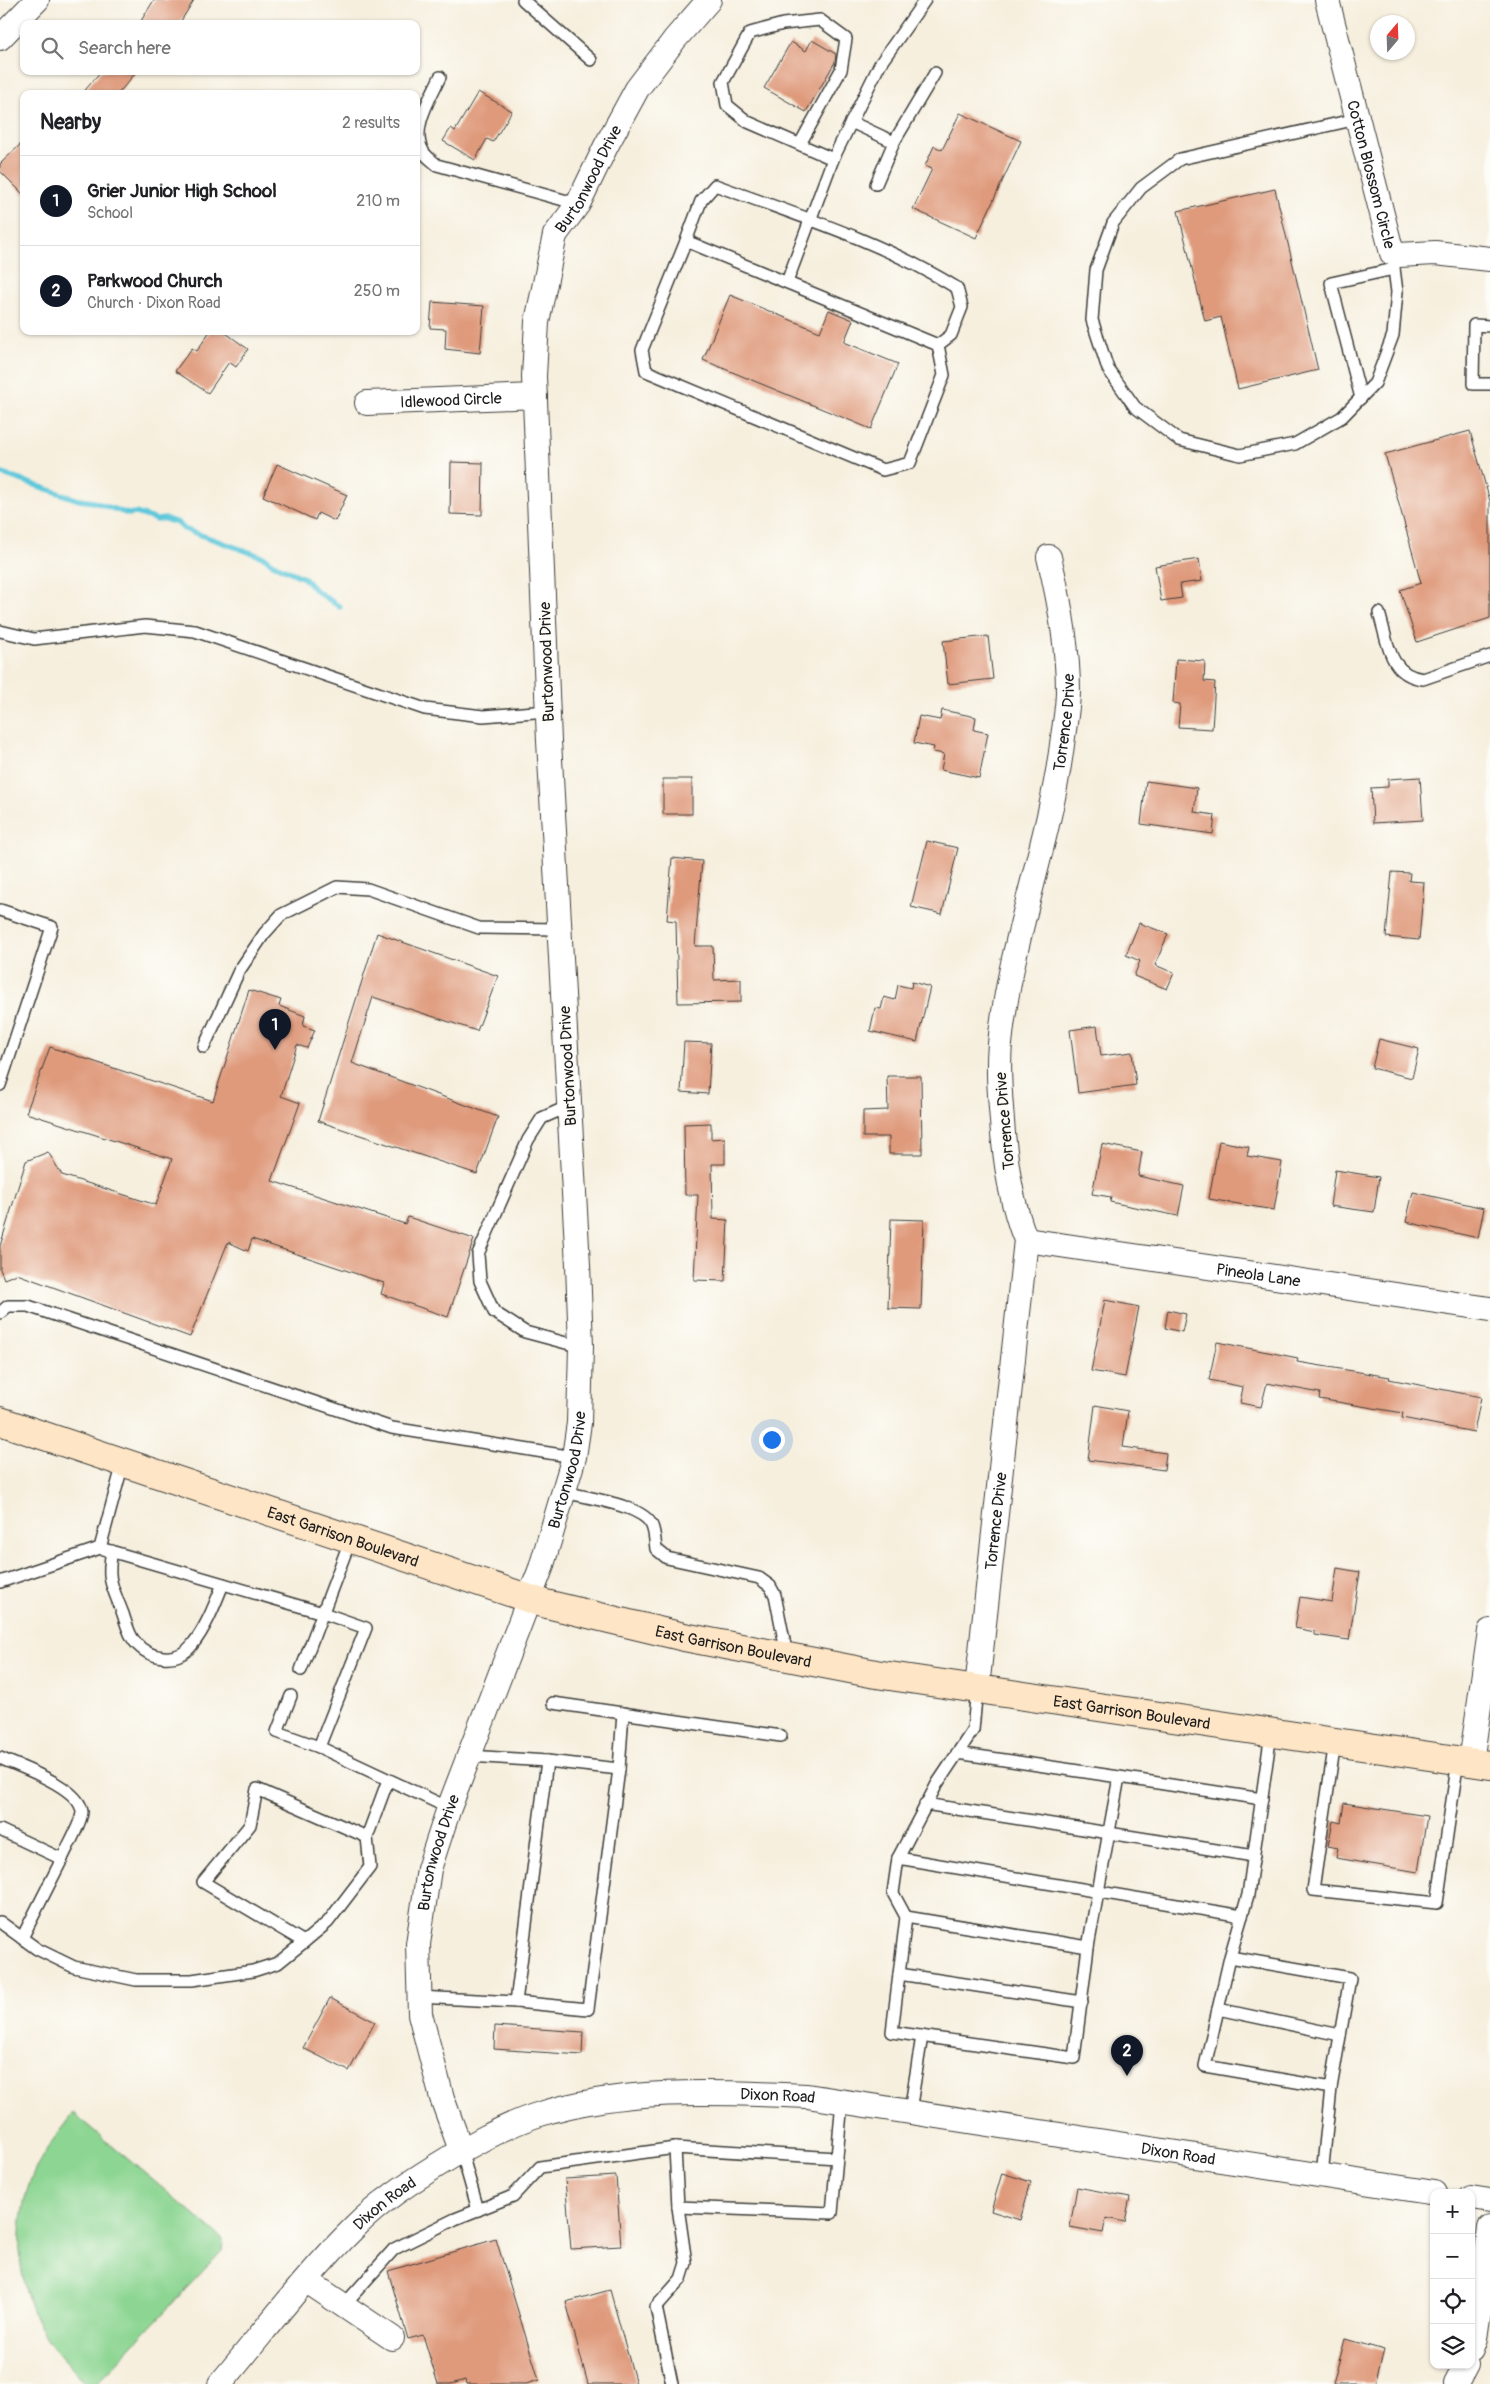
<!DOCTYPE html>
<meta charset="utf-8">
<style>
body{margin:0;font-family:Pangolin,sans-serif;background:#f2f2f2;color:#202124}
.controls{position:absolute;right:15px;bottom:15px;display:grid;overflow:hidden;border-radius:10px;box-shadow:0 1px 4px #0004}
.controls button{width:45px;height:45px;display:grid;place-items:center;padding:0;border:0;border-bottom:1px solid #e0e0e0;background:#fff;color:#202124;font:25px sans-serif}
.compass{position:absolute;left:1370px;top:15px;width:45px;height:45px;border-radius:50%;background:#fff;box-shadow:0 1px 4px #0004;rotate:19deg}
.you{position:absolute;left:771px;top:1439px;width:18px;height:18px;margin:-12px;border:4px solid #fff;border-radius:50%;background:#1a73e8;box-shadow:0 0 0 8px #1a73e833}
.badge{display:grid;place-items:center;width:32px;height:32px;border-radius:50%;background:#111827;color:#fff;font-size:16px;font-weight:700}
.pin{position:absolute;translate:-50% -41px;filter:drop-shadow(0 1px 2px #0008)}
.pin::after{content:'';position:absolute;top:26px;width:18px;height:15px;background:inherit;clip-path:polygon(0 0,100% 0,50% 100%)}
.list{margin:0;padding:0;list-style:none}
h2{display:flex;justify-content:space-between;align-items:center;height:65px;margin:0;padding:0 20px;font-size:21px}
h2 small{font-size:16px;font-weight:400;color:#757577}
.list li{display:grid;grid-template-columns:32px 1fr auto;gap:15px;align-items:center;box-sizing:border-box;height:90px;padding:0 20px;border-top:1px solid #e0e0e0}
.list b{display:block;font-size:19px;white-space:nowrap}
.list p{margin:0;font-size:16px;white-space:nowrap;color:#757577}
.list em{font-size:16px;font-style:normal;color:#757577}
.icon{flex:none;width:28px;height:28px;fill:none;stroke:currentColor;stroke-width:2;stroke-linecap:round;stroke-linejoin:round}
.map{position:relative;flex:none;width:1490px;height:2384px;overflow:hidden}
.search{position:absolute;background:#fff;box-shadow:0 1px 4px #0004;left:20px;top:20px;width:400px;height:55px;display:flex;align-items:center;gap:12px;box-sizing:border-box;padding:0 18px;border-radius:10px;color:#757577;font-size:19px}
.panel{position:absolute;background:#fff;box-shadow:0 1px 4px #0004;left:20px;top:90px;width:400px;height:245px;border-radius:10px}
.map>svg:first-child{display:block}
.grass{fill:#8cd592;stroke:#547857}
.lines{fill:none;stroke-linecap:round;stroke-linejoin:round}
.stream{stroke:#5fc8db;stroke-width:5.5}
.building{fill:#df9a7b}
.service-casing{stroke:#3d3c39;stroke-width:14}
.minor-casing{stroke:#3d3c39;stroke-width:26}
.secondary-casing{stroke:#3d3c39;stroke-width:30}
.service{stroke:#fff;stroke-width:11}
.minor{stroke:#fff;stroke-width:24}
.secondary{stroke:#fde5c5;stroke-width:28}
.labels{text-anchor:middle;stroke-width:4;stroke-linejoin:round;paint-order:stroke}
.street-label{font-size:16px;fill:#1c1c1c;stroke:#fdfcf7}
</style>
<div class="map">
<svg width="1490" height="2384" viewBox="0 0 1490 2384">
<rect width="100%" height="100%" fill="#fdfcf7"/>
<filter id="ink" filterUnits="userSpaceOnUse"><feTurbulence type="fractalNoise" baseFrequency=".02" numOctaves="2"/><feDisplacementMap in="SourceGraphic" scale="10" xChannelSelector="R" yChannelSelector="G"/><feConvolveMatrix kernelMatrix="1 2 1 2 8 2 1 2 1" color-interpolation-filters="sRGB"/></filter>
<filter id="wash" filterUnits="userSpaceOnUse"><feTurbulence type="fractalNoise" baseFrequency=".0096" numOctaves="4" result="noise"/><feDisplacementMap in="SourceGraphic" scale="20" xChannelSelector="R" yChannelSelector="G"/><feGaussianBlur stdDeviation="1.12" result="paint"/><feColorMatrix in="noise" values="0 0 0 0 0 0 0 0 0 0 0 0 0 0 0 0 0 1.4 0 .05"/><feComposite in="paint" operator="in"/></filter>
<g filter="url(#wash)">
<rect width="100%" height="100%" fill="#f6efde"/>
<path class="grass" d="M 73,2113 L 223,2239 L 222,2251 L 96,2384 L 87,2384 C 75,2371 62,2359 51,2345 C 16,2298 10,2223 35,2170 C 45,2149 59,2132 73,2113 Z"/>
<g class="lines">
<path class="stream" d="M 0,473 L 79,500 L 94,502 L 128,514 L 136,513 L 157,520 L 165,519 L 178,523 L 184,529 L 266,558 L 271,563 L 304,578 L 315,590 L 340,607"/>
</g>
<g id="blocks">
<g class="building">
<path d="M 154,0 L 194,0 L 179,24 L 139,24 Z"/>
<path d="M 812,40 L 836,54 L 835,62 L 806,112 L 764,88 L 791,42 L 806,51 Z"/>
<path d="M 101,71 L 137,71 L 118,94 L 82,94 Z"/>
<path d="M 478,92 L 512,111 L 493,142 L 487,139 L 475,160 L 443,141 L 451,128 L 455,131 Z"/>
<path d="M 960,113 L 1021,141 L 976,238 L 913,209 L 932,169 L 925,166 L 934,146 L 942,150 Z"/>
<path d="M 24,141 L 24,195 L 0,171 L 0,164 Z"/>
<path d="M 1275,189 L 1318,370 L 1238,389 L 1221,317 L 1205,321 L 1178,211 Z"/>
<path d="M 730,295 L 820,332 L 829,310 L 853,320 L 844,342 L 898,364 L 871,429 L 703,360 Z"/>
<path d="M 432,302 L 484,306 L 480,353 L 445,349 L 446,329 L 430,328 Z"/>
<path d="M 210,331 L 223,331 L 248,349 L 236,367 L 229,362 L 208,393 L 175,371 L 192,348 L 197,351 Z"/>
<path d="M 1470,431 L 1490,501 L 1490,618 L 1417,642 L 1400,590 L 1421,583 L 1385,454 Z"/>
<path d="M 451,462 L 483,463 L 482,515 L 450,514 Z"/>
<path d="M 277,464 L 347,495 L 335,521 L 318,513 L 315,520 L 263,496 Z"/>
<path d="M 1199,559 L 1202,581 L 1180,584 L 1182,598 L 1161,601 L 1155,566 Z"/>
<path d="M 988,636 L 993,679 L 948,684 L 943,641 Z"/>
<path d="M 1176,659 L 1205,661 L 1204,681 L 1215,682 L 1212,729 L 1178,727 L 1180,704 L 1173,703 Z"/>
<path d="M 942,710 L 976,717 L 974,730 L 988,733 L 979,778 L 941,770 L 944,754 L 933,752 L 934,747 L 914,743 L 919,716 L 940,720 Z"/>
<path d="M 1420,777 L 1423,820 L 1373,823 L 1371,788 L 1388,787 L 1388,779 Z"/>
<rect x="663" y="779" width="29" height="35"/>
<path d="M 1146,781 L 1197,788 L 1194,812 L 1215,815 L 1213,834 L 1141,824 Z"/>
<path d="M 927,841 L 958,848 L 942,914 L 911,907 Z"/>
<path d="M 672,858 L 702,861 L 695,946 L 713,946 L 714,980 L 741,979 L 741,1002 L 678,1003 L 676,921 L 667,920 Z"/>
<path d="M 1392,872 L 1410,873 L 1409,881 L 1424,882 L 1419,940 L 1386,937 Z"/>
<path d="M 1139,923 L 1168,934 L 1155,965 L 1174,973 L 1167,989 L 1134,976 L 1140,961 L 1126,955 Z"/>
<path d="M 377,933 L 498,976 L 477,1031 L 373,997 L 352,1063 L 498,1117 L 477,1174 L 318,1121 Z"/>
<path d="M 912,982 L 930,987 L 917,1042 L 870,1031 L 875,1008 L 881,1009 L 884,997 L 895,1000 L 898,985 L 911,988 Z"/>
<path d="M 249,990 L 281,1000 L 279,1006 L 305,1016 L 303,1026 L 315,1030 L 307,1048 L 297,1045 L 281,1096 L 300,1103 L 272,1181 L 405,1224 L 408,1217 L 474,1239 L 448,1317 L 381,1294 L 384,1283 L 252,1239 L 248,1251 L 228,1242 L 190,1337 L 17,1274 L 4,1279 L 0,1269 L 0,1246 L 26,1161 L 48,1152 L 62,1175 L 156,1205 L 172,1159 L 26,1113 L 50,1047 L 213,1101 Z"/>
<path d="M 1097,1026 L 1101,1056 L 1132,1052 L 1136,1085 L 1078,1093 L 1070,1030 Z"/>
<path d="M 1379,1039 L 1419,1049 L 1412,1078 L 1372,1068 Z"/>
<path d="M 684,1042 L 711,1043 L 708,1094 L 681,1092 Z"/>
<path d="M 887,1076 L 921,1076 L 922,1154 L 889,1154 L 889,1137 L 863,1137 L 863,1111 L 888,1110 Z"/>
<path d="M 711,1123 L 711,1139 L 725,1138 L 725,1164 L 712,1164 L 713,1219 L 728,1220 L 725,1281 L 694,1280 L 698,1195 L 685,1195 L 684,1124 Z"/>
<path d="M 1219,1141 L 1249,1147 L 1247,1156 L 1282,1162 L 1274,1210 L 1209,1199 Z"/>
<path d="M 1102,1144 L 1142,1152 L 1138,1176 L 1184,1186 L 1178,1216 L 1110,1202 L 1111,1197 L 1092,1194 Z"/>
<path d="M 1335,1170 L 1379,1177 L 1374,1212 L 1330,1206 Z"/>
<path d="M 1413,1192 L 1484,1208 L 1478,1238 L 1406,1222 Z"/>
<path d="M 891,1219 L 924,1220 L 921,1309 L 888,1308 Z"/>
<path d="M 1105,1300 L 1139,1307 L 1125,1377 L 1091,1371 Z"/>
<path d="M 1168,1310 L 1186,1314 L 1182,1332 L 1165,1328 Z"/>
<path d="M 1217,1342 L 1298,1358 L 1297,1362 L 1390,1377 L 1389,1379 L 1481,1397 L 1474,1432 L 1402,1418 L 1403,1413 L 1319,1399 L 1320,1393 L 1267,1383 L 1261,1407 L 1240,1403 L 1243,1387 L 1209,1380 Z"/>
<path d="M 1095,1405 L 1128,1411 L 1123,1447 L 1166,1453 L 1164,1470 L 1088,1460 Z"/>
<path d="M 1337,1568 L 1360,1572 L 1349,1640 L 1315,1635 L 1315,1632 L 1295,1628 L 1300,1597 L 1332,1602 Z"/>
<path d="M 1344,1803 L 1427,1816 L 1418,1872 L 1336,1858 L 1338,1848 L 1328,1846 L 1333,1821 L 1341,1823 Z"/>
<path d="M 330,1998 L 375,2022 L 349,2071 L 303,2048 Z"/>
<path d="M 495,2026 L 583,2032 L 582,2055 L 494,2049 Z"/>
<path d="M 1002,2173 L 1031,2182 L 1020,2220 L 991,2211 Z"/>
<path d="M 616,2176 L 621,2246 L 571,2249 L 565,2179 Z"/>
<path d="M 1077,2187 L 1130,2197 L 1125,2222 L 1106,2218 L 1103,2233 L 1070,2227 Z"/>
<path d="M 496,2239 L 539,2380 L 526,2384 L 466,2384 L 465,2380 L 451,2384 L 438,2384 L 423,2335 L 408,2339 L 388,2271 Z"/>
<path d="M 610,2290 L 636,2384 L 588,2384 L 566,2302 Z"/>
<path d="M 1345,2339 L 1384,2350 L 1375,2384 L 1333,2384 Z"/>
</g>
</g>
</g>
<g filter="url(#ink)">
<use href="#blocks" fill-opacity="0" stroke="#3d3c39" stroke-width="1"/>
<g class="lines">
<defs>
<g id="service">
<path d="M 523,0 L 591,60"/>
<path d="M 440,77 C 431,97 410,129 423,151 C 426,157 433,161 437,165 L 578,204"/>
<path d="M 1357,119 L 1180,159 L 1141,188 L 1113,223 L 1096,270 L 1092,320 L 1108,369 L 1135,407 L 1179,440 L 1240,455 L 1295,444 L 1342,417 L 1375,383 L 1393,335 L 1397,292 L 1392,253"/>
<path d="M 851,122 L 894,142 L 935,73"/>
<path d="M 800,144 L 841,70 L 846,39 L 820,20 L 783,24 L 750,33 L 723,82 L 727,105 L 748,122 L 833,159"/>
<path d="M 876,184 L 894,142"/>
<path d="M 686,241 L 938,345 L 944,375 L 910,463 L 883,470 L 646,371 L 642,350 Z"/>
<path d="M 686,241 L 701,201 L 715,185 C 797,215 883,242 957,288 L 962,307 L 951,335 L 938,345"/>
<path d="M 787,282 L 833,159 L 880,64 L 925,0"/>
<path d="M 1490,326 L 1474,325 L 1473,384 L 1490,384"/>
<path d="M 1361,398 L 1331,283 L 1394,269"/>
<path d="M 1379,613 C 1388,641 1388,675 1423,679 L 1490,656"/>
<path d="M 0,631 L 34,639 L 145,626 L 195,631 L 425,709 L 483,716 L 548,711"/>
<path d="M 0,910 L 52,927 L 0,1085"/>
<path d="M 204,1047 L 239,971 L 264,934 L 281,915 L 337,887 L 368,889 L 479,928 L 560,929"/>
<path d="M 569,1106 L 542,1118 L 528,1140 L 478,1254 L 480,1281 L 494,1312 L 525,1332 L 581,1347"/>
<path d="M 0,1313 L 8,1306 L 28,1306 L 392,1428 L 574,1457"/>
<path d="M 123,1463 L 100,1548 L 323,1613 L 366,1628 L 319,1747 L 449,1808"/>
<path d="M 565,1492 C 586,1498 644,1505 652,1526 C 655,1533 655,1542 656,1549 L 667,1558 L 759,1578 L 770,1586 L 775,1595 L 787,1655"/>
<path d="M 112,1551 C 106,1581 113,1587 123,1614 C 126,1623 129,1635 135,1642 C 149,1659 177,1664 192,1645 C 206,1628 215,1604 223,1584"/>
<path d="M 0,1582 L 100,1548"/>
<path d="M 301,1670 L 351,1538"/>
<path d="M 291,1696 L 277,1732 L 319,1747"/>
<path d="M 553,1703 L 781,1736"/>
<path d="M 1335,1742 L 1313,1890 L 1437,1903 L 1458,1760"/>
<path d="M 957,1753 L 1119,1777 L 1088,1947 L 1074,2058 L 892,2032 L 906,1917 L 893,1893 L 898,1858 L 937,1784 L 973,1730 L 977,1688"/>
<path d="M 0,1758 C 20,1767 80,1787 82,1812 C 82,1822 66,1849 62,1859 L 0,1830"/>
<path d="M 619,1769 L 623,1713"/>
<path d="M 1119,1777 L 1262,1799"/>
<path d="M 925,1804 L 1254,1856"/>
<path d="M 367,1837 L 257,1789 L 250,1825 L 203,1882 L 304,1942 L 328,1922 L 370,1867 L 367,1837 L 388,1780"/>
<path d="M 898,1858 L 1242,1916"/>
<path d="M 906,1917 L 1088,1947"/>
<path d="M 0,1922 L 37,1949 L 74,1967 L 136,1980 L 192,1980 L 253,1971 L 278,1963 L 304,1942"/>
<path d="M 22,1938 L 62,1859"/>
<path d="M 1230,1957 L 1350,1978 L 1331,2088 L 1205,2066 L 1230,1957 L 1248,1895 L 1271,1733"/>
<path d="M 899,1974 L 1082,2002"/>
<path d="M 418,1997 L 516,2002 L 588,2009 L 619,1769 L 547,1761 L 469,1756"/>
<path d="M 516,2002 L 547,1761"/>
<path d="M 1218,2009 L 1340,2035"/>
<path d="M 910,2111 L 922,2036"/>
<path d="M 461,2150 L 478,2210"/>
<path d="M 837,2158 L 675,2148 L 678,2207 L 832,2213 L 842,2101"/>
<path d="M 1322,2175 L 1331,2088"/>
<path d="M 343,2306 L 394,2249 L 455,2219 L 513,2196 L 540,2167 L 675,2148"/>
<path d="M 672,2384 L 656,2307 L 681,2279 L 686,2263 L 678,2207"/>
</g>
<g id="minor">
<path id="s1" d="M 1327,0 L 1392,253 L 1399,255 L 1435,253 L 1490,259"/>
<path d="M 0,38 L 37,0"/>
<path id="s2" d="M 367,403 L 535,396"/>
<path id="s3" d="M 1026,1240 L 1490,1309"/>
<path id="s4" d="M 977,1688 L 1026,1240 C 1012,1206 1007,1171 1003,1134 C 1001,1104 997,1074 1000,1044 C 1010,939 1051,840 1063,737 C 1065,722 1068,706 1068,691 C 1068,645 1060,602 1049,557"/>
<path d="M 1471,1762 L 1490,1631"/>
<path id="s5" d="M 461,2150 L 442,2098 L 420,2014 L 418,1944 L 429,1869 L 449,1808 L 541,1568 L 574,1457 L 579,1423 L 581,1347 L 578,1265 L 549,741 L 534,376 L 537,322 L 555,235 L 578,204 L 606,146 L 637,89 L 675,39 L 709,0"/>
<path d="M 1471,2198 L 1490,2201"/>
<path d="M 307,2281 L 392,2338"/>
<path d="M 1471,2350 L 1475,2339 L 1490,2228"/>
<path id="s6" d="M 220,2384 C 264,2332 306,2275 355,2227 C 380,2202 407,2184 436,2166 C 464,2148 506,2125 537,2115 C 623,2087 718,2092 807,2096 L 1435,2193"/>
<path d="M 1456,2384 L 1466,2365"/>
</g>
<g id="secondary">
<path id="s7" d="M 0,1421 L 542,1603 L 684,1637 L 876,1674 L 1490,1765"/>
</g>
</defs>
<use href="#service" class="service-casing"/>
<use href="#minor" class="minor-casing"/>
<use href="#secondary" class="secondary-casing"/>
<use href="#service" class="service"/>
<use href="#minor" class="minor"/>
<use href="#secondary" class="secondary"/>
</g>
</g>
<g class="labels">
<g class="street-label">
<text dy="6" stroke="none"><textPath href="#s1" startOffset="180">Cotton Blossom Circle</textPath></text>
<text dy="6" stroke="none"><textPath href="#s5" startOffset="2016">Burtonwood Drive</textPath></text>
<text dy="6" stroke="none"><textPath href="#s2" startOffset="84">Idlewood Circle</textPath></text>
<text transform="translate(546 662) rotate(-92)" y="6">Burtonwood Drive</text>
<text dy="6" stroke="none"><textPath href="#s4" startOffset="978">Torrence Drive</textPath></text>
<text transform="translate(567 1066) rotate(-93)" y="6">Burtonwood Drive</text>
<text transform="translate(1004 1121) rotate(-95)" y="6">Torrence Drive</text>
<text dy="6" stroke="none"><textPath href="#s3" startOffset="235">Pineola Lane</textPath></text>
<text dy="6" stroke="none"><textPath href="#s5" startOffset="711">Burtonwood Drive</textPath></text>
<text dy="6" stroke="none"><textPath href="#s4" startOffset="168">Torrence Drive</textPath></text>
<text dy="6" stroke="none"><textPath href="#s7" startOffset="362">East Garrison Boulevard</textPath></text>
<text dy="6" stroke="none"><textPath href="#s7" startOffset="768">East Garrison Boulevard</textPath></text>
<text dy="6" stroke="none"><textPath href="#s7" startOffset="1172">East Garrison Boulevard</textPath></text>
<text dy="6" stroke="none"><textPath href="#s5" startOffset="306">Burtonwood Drive</textPath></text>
<text dy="6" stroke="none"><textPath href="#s6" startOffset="665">Dixon Road</textPath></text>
<text dy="6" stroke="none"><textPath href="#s6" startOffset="1070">Dixon Road</textPath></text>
<text dy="6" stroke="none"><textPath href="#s6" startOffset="245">Dixon Road</textPath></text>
</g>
</g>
</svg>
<div class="controls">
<button>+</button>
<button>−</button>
<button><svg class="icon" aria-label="locate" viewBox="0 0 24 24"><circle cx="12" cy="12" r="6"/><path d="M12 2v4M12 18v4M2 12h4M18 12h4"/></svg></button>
<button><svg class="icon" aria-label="layers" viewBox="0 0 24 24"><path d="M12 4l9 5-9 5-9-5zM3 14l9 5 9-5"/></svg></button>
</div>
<svg class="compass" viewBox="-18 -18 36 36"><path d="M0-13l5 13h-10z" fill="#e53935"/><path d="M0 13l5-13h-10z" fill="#757577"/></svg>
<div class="you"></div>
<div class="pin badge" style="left:275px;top:1050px">1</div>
<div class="pin badge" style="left:1127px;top:2076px">2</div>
<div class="search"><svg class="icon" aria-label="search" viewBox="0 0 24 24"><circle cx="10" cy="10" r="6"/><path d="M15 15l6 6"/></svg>Search here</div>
<section class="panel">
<h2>Nearby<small>2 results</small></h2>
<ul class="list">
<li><span class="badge">1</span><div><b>Grier Junior High School</b><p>School</p></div><em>210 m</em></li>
<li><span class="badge">2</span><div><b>Parkwood Church</b><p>Church · Dixon Road</p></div><em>250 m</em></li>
</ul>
</section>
</div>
